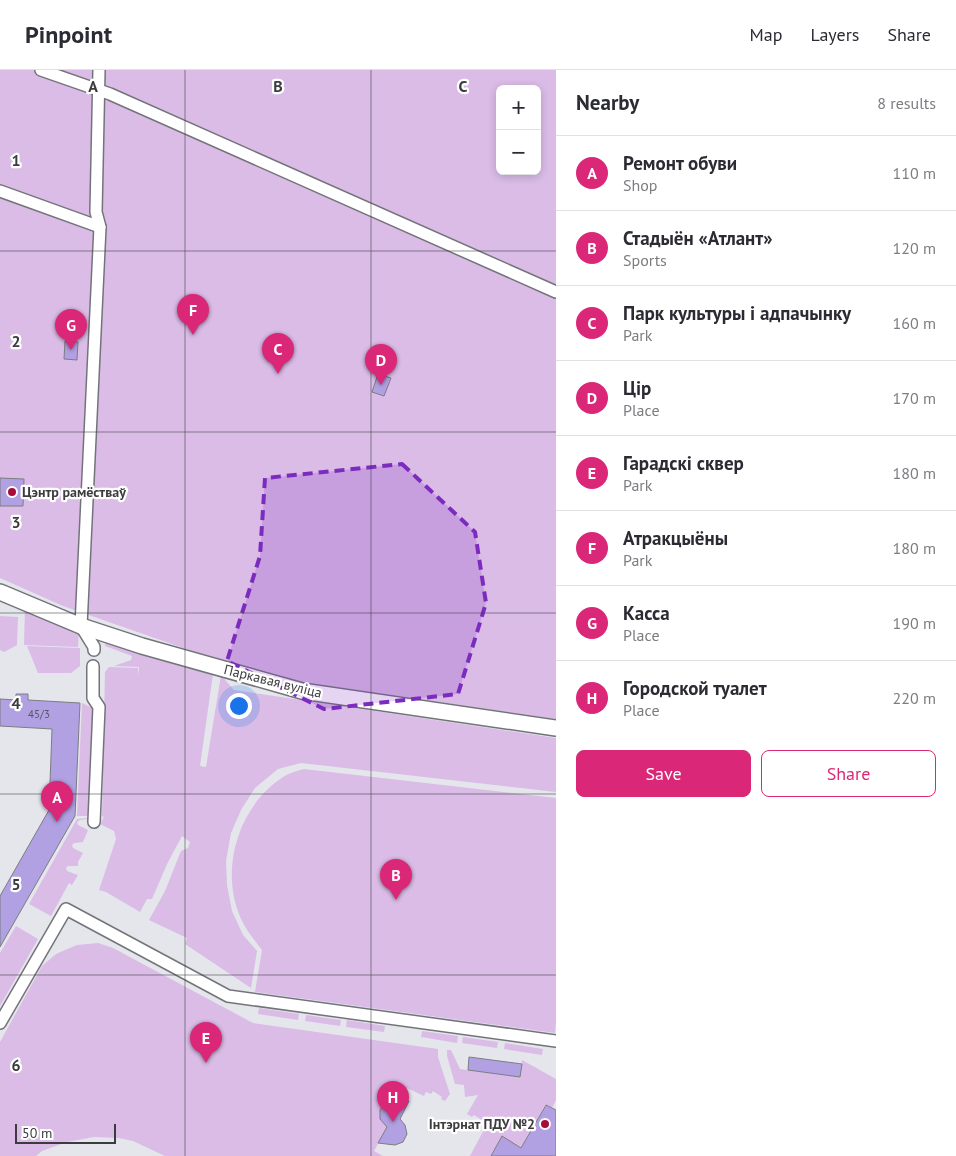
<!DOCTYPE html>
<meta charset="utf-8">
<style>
body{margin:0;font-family:"PT Sans",sans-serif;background:#f2f2f3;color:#2b2b33}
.controls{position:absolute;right:15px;top:15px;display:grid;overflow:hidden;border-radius:8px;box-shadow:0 2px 8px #0003}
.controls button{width:45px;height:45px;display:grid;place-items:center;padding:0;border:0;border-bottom:1px solid #e1e1e2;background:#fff;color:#2b2b33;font:25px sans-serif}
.scale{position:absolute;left:15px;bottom:12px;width:101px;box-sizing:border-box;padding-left:5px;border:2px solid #3c3c3f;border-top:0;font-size:14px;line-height:18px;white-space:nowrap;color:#3c3c3f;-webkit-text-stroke:4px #fff;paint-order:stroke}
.you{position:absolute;left:238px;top:635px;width:18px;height:18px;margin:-12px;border:4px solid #fff;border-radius:50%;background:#1a73e8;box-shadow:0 0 0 8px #1a73e833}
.badge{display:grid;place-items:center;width:32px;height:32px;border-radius:50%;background:#db2777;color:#fff;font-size:16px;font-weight:700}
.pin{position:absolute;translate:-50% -41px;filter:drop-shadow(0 1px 2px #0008)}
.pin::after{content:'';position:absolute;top:26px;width:18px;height:15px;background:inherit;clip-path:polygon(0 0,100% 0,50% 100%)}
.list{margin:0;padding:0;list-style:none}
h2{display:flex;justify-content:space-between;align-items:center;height:65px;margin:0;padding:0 20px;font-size:21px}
h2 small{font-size:16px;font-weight:400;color:#7c7c81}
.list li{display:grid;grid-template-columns:32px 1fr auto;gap:15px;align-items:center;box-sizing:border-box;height:75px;padding:0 20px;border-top:1px solid #e1e1e2}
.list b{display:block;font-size:19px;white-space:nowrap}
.list p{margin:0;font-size:16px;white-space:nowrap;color:#7c7c81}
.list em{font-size:16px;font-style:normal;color:#7c7c81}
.actions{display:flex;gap:10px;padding:15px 20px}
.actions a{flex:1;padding:11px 0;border:1px solid #db2777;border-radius:8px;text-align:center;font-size:18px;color:#db2777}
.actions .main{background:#db2777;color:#fff}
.map{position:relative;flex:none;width:556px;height:1086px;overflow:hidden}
header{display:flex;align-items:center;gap:30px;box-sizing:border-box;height:70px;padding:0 25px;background:#fff;border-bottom:1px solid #e1e1e2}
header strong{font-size:24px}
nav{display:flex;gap:28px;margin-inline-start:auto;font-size:18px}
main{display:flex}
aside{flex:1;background:#fff}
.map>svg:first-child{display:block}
.green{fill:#dabce7;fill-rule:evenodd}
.building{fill:#b1a1e3;stroke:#7d7c82}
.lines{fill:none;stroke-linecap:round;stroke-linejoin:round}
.pedestrian-casing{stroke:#73747a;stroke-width:14}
.minor-casing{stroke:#73747a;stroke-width:18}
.pedestrian{stroke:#fff;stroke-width:11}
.minor{stroke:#fff;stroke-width:15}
.marked{fill:#7b2cbf;fill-opacity:0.2;stroke:#7b2cbf;stroke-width:4;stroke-dasharray:10 6;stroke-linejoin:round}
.grid{fill:none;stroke:#3c3c3f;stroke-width:1;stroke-opacity:0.55}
.poi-dot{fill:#a60c38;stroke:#fff;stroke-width:2}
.labels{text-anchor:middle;stroke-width:4.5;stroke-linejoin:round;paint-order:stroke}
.number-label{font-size:11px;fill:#595568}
.poi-label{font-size:14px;font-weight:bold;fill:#3c3c3f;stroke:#fff;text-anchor:start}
.street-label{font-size:14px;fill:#3c3c3f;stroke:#fff}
.grid-label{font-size:16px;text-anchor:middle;font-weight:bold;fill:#3c3c3f;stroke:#fff;stroke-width:4.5;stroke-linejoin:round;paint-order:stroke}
</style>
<header>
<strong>Pinpoint</strong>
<nav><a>Map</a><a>Layers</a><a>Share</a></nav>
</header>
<main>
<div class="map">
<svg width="556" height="1086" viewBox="0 0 556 1086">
<rect width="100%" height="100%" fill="#e4e6ec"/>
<g class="green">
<path d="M 0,0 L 556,0 L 556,649 L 275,608 L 212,588 L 63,536 L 0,508 ZM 500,19 L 537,19 L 537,101 L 500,101 Z"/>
<path d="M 25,538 L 79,560 L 78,577 L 24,575 Z"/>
<path d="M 0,546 L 18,547 L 17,575 L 4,582 L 0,580 Z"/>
<path d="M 106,571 L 213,604 L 200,696 L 206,697 L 221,605 L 234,620 L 556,668 L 556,722 L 301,693 L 278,699 L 255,718 L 241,740 L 231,763 L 226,791 L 227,815 L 232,841 L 243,865 L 257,881 L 251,918 L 185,874 L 187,868 L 149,850 L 165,821 L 181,781 L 188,778 L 190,772 L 182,766 L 167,794 L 152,829 L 147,829 L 140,842 L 106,822 L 99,820 L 116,769 L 114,761 L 100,754 L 104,747 L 102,746 L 105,602 L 109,597 L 138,598 L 139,606 L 139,597 L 114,596 L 131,590 L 132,586 L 105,576 Z"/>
<path d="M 27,576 L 80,578 L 80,596 L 71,603 L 38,603 Z"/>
<path d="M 82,633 L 94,639 L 90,746 L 77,746 Z"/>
<path d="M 304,699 L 556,728 L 556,952 L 555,963 L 255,922 L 262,880 C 253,868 244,858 239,844 C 220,795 240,735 283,707 C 289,703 297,701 304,699 Z"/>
<path d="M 88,748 L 88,749 L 80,750 L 77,752 L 78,755 L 88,760 L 83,772 L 74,773 L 72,775 L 73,778 L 83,783 L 78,792 L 78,796 L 68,796 L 66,798 L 67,801 L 78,805 L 72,815 L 69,813 L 51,846 L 29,834 L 77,749 Z"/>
<path d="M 16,856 L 38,869 L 0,936 L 0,883 Z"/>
<path d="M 98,873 L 113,878 L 253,953 L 438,979 L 438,987 L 450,1024 L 445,1031 L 441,1029 L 442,1027 L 433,1021 L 431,1024 L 426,1022 L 424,1026 L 407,1018 L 401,1030 C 381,1027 374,1041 387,1057 L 374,1081 L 383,1086 L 165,1086 L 133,1071 L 119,1068 L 94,1067 L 67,1072 L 42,1081 L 36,1086 L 0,1086 L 0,972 L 42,896 L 56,884 L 77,875 Z"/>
<path d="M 259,938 L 299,944 L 298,950 L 258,944 Z"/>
<path d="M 306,945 L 341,950 L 340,956 L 305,951 Z"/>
<path d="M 347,950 L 385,956 L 384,962 L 346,957 Z"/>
<path d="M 422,961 L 458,966 L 457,973 L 421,967 Z"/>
<path d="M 463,967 L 498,972 L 497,978 L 462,973 Z"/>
<path d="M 505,973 L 543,979 L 542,985 L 504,979 Z"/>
<path d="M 447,980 L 451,980 L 460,999 L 520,1007 L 522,990 L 556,1009 L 556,1030 L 552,1038 L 545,1035 L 521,1078 L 503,1067 L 501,1068 L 492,1083 L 493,1086 L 470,1086 L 486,1056 L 481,1052 L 482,1050 L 474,1045 L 472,1047 L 467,1044 L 478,1025 L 465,1027 L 464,1015 L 455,1014 L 447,986 Z"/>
</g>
<g class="building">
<path d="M 65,271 L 78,272 L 77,290 L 64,289 Z"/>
<path d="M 378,304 L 391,308 L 384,326 L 372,322 Z"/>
<path d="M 0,408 L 24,409 L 23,436 L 0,436 Z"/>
<path d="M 16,624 L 28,624 L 28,630 L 80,633 L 75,746 L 0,877 L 0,826 L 49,740 L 52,659 L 0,656 L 0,629 L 16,630 Z"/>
<path d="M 469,987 L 522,994 L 520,1007 L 468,1000 Z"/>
<path d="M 393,1028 L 409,1031 L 400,1049 L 405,1055 L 407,1064 L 403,1072 L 395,1075 L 378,1073 L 387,1057 L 380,1049 L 380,1040 L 385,1032 Z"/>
<path d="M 546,1035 L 556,1040 L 556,1086 L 491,1086 L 502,1066 L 521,1078 Z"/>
</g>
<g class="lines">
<defs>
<g id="pedestrian">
<path d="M 41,0 L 110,24 L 556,222"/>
<path d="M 0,121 L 100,157"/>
<path d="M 94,580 L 94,577 L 81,556 L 100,157 L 96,142 L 99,0"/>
<path d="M 93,596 L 93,628 L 99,637 L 94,752"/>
<path d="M 0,953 L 66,839 L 228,926 L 556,971"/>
</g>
<path id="minor" d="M 0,522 L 81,556 L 142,576 L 302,621 L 556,658"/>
</defs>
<use href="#pedestrian" class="pedestrian-casing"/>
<use href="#minor" class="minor-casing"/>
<use href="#pedestrian" class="pedestrian"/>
<use href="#minor" class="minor"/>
</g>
<path class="marked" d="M 402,394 L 475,462 L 486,533 L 458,624 L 324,639 L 227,591 L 260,486 L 265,408 Z"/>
<path class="grid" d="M 185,0 L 185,1086M 371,0 L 371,1086M 0,181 L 556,181M 0,362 L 556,362M 0,543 L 556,543M 0,724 L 556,724M 0,905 L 556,905"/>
<g class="poi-dot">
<circle cx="12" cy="422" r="5"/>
<circle cx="545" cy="1054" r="5"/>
</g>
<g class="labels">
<g class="number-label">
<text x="39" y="648">45/3</text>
</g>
<g class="poi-label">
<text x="22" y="427">Цэнтр рамёстваў</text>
<text x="535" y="1059" text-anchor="end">Інтэрнат ПДУ №2</text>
</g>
<g class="street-label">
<text transform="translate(273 611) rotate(14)" y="5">Паркавая вуліца</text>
</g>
</g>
<g class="grid-label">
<text x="93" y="22">A</text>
<text x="278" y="22">B</text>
<text x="463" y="22">C</text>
<text x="16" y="96">1</text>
<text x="16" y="277">2</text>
<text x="16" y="458">3</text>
<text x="16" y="639">4</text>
<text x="16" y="820">5</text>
<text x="16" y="1001">6</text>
</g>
</svg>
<div class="controls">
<button>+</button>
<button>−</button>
</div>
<div class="scale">50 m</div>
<div class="you"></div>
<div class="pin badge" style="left:57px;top:752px">A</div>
<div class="pin badge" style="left:396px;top:830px">B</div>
<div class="pin badge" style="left:278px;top:304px">C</div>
<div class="pin badge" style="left:381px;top:315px">D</div>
<div class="pin badge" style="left:206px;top:993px">E</div>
<div class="pin badge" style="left:193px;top:265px">F</div>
<div class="pin badge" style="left:71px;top:280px">G</div>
<div class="pin badge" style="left:393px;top:1052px">H</div>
</div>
<aside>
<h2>Nearby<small>8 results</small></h2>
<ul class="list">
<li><span class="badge">A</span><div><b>Ремонт обуви</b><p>Shop</p></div><em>110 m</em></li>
<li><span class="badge">B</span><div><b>Стадыён «Атлант»</b><p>Sports</p></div><em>120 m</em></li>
<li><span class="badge">C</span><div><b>Парк культуры і адпачынку</b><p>Park</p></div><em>160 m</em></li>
<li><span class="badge">D</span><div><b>Цір</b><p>Place</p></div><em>170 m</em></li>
<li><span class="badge">E</span><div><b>Гарадскі сквер</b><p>Park</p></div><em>180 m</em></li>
<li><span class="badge">F</span><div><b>Атракцыёны</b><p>Park</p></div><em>180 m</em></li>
<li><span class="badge">G</span><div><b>Касса</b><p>Place</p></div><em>190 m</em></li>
<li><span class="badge">H</span><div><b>Городской туалет</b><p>Place</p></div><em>220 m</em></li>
</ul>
<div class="actions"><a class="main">Save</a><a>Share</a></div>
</aside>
</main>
